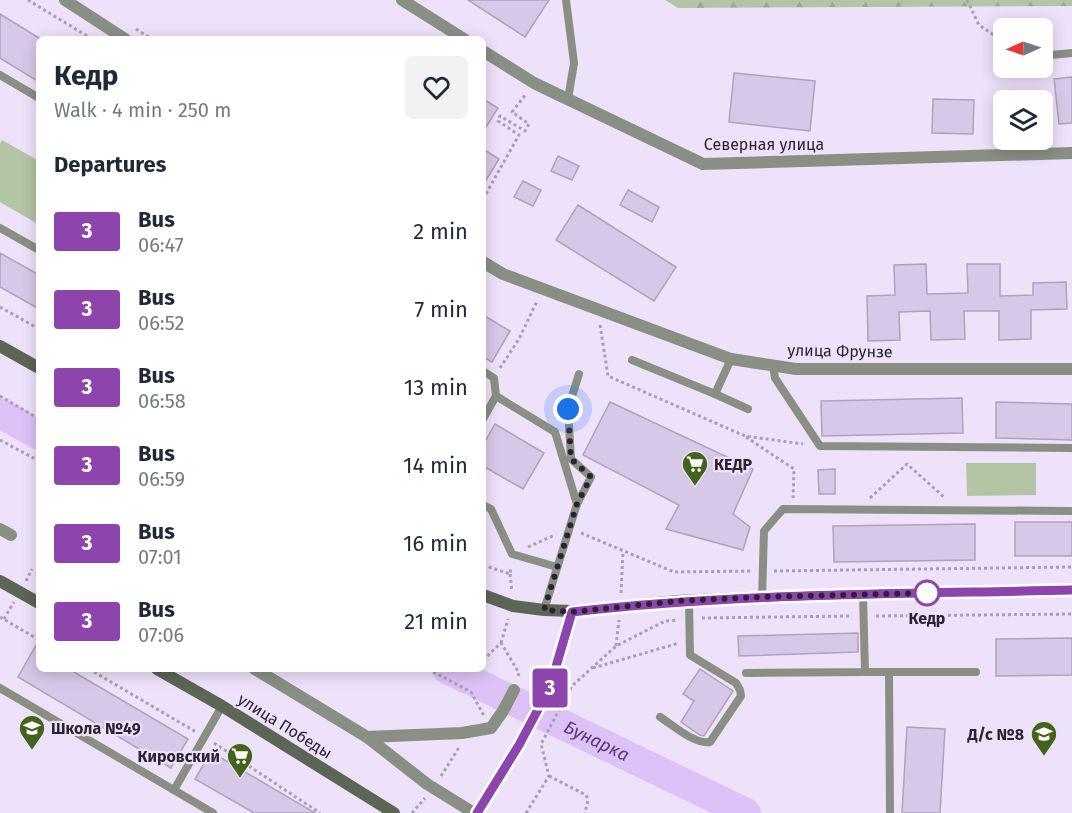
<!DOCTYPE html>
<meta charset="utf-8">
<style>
body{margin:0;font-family:"Fira Sans",sans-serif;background:#f2f2f3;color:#1f2937;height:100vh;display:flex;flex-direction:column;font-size:22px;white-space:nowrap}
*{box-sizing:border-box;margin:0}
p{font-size:20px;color:#747a83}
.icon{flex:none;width:33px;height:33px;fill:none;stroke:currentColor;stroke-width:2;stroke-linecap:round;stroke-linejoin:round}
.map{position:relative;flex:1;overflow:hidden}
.details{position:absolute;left:36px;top:36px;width:450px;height:636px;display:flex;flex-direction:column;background:#fff;border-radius:9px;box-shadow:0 3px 15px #0003}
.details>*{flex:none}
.badge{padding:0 12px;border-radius:4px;font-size:21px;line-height:39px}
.needle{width:39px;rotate:267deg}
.controls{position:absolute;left:993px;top:18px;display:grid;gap:12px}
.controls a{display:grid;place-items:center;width:60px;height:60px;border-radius:9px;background:#fff;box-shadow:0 3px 15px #0003;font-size:30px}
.you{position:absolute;width:30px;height:30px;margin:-15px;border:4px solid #fff;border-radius:50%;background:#1a73e8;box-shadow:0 0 0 9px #1a73e833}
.map>.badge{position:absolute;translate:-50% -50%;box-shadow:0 0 0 3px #fff}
h2{padding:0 18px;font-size:22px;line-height:54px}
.round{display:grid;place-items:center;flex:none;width:63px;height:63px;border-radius:9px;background:#f2f2f3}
.head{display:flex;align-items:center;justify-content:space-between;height:102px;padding:0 18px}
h1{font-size:28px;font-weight:700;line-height:45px}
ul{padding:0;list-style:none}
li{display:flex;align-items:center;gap:18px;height:78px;padding:0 18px}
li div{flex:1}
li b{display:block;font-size:22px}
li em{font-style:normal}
li .badge{min-width:66px;font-weight:700;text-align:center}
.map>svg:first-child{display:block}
.forest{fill:url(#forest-firs)}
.garden{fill:#b3c5a4}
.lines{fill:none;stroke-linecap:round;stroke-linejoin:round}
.river{stroke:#ddc2f7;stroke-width:30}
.building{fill:#d8c8e7;stroke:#b0a1bf;stroke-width:1.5}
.path{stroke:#a99fb3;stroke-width:3;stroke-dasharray:3 3;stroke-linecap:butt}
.service{stroke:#899083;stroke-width:8}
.pedestrian{stroke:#899083;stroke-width:12}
.minor{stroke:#899083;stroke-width:12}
.secondary{stroke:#5c6654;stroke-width:12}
.line-casing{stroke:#fff;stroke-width:14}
.line{stroke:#8e44ad;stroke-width:9}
.walk{stroke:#2a2430;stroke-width:6;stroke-dasharray:0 10.8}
.stop-dot{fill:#fff;stroke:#8e44ad;stroke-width:3}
.labels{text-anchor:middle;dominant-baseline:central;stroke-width:4.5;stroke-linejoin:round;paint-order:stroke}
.street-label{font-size:16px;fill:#2a2430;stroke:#eee2fb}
.poi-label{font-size:16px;font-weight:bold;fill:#2a2430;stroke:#eee2fb;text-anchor:start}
.stop-label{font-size:16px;font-weight:bold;fill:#2a2430;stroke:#eee2fb}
.water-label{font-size:18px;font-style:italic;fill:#5a3776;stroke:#eee2fb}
</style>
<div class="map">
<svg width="1072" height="813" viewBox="0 0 1072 813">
<defs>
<pattern id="forest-firs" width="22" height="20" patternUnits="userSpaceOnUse" patternTransform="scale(1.5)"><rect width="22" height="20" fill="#b3c5a4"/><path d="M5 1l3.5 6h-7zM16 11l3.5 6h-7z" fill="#9aa98e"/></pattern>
</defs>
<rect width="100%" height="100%" fill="#eee2fb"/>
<path class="forest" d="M665,0H1072V6L678,8Z"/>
<g class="garden">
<path d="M2,140L39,161V217L36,223L0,202V144Z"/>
<path d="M966,463H1036V495L967,496Z"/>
</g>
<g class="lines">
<g class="river">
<path d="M0,413L39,435"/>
<path id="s1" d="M447,669L746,813"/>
</g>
</g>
<g class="building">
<path d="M468,0H549L525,37Z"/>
<path d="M0,14L39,38V82L0,58Z"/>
<path d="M734,73L815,81L810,131L729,122Z"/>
<path d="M1072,77V123L1059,124L1054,79Z"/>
<path d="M483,99L498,108L483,132Z"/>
<path d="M933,99L974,100L973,134L932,133Z"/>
<path d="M483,149L499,159L483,185Z"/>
<path d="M558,156L579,166L572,180L551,171Z"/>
<path d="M523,181L541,190L533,206L514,197Z"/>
<path d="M628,190L659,207L652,222L620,205Z"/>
<path d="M578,205L676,267L654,301L556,240Z"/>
<path d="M0,253L39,275V309L0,287Z"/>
<path d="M926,264L927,294L968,293L967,264H1000V296L1033,295V283L1066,282L1067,309L1031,310V339L999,340V311H964L965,339L931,340L930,311L899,312L900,340L868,341L867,296L895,295L894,265Z"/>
<path d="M483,315L510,331L492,362L483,357Z"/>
<path d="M962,398L963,433L822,436L821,401Z"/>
<path d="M610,402L753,469L733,514L750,527L743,550L666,529L679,505L583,455Z"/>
<path d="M996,402L1072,404V440L996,438Z"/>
<path d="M495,424L544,453L523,489L483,466V445Z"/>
<path d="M835,469V494H819L818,470Z"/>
<rect x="1015" y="522" width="57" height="34"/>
<path d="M975,524V560L834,562L833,526Z"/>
<path d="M858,633V652L739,656L738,636Z"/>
<path d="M1072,638V675L996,676V639Z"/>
<path d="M39,640V669H69L188,739L171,768L18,677Z"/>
<path d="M700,669L733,691L704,736L700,735L681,722L694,701L683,694Z"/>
<path d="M907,727L945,729L940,813H902Z"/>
<path d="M211,752L315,813H254L195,779Z"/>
</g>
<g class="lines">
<g class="path">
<path d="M28,0L92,39"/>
<path d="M967,0L979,25L1004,42"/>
<path d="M136,29L152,39"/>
<path d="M483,199L519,135L498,121L500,116L525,131L529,124L512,112L526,94"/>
<path d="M0,307L39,329"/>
<path d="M600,325L608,376L745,436L803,444"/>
<path d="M500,368L519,339L537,301"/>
<path d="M0,396L39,419"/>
<path d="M746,437L794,469L793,498"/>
<path d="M0,440L39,461"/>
<path d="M870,498L907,464L945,498"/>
<path d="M581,533L674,572L752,571"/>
<path d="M528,547L555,535"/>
<path d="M483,565L510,574L511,567"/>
<path d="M774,571L1072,567"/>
<path d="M510,574L512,592"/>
<path d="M26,581L32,569"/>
<path d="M621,593L623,552"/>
<path d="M876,616L1072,614"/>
<path d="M0,617L39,640"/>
<path d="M702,618L851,616"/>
<path d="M4,619L14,602"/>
<path d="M501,643L508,619"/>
<path d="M616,646L619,620"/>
<path d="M483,660L501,643L519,673L518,676"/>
<path d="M593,668L679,643"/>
<path d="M89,669L196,732"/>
<path d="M428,669L471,692L484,716"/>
<path d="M214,743L320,813"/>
<path d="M441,776L460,746"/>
<path d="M549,776L586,795L588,800L585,813"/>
<path d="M412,813L425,798"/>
<path d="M526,813L549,776L541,744L572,686L616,646L665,621L677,620"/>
</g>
<g class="service">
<path d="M566,0L574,63L568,99"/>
<path d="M1051,55L1072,53"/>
<path d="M0,75L39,98"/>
<path d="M0,228L39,250"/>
<path d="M632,360L715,394L731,359"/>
<path d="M773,366L775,378L820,446L1072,448"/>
<path d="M483,371L494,378L496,396L483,419"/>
<path d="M715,394L748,409"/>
<path d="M496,396L555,432L577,504"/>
<path d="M483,505L491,509L512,554L557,567"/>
<path d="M762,597L764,531L783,509L1072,511"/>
<path d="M544,610L577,504L591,477L571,459L568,409L579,374"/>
<path d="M865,672H976"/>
<path d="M889,672L890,812"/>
<path d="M746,673L865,672L863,595"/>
<path d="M0,688L213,813"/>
<path d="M660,717C673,725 695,745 710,742L741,696L740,690L736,683L690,655L689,601"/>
<path d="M174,790L222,706"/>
</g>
<g class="pedestrian">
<path d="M0,529L11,535"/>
<path d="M255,669L367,737L427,784L474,813"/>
<path d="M367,737L462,733L491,728L503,711L514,690"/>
</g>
<g class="minor">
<path d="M65,0L125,39"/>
<path d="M402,0L464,39"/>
<path d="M483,51L534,83L703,164L1072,153"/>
<path d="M483,262L503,274L731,359L796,369H1072"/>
</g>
<g class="secondary">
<path d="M0,346L39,368"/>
<path d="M0,581L39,603"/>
<path d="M483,595L513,606L544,610L572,611L678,601L762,597L1072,590"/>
<path d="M157,669L222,706L394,813"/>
<path d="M477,813L519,745L550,687L572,611"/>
</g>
</g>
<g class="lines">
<g class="line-casing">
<path id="line" d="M477,813L519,745L550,687L572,612C738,593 905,594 1072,590"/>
</g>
<use href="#line" class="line"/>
<path class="walk" d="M568,409L571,459L591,477L577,504L544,610L572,612L678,601L762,597L930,593H927"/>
</g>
<defs>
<g id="supermarket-pin" transform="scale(1.35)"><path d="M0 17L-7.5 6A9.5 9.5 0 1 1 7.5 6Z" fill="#43651b" stroke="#eee2fb"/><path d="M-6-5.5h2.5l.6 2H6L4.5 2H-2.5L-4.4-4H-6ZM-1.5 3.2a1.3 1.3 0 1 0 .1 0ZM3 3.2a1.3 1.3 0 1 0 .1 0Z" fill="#fff"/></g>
<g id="school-pin" transform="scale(1.35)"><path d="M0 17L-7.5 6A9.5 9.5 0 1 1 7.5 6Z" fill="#43651b" stroke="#eee2fb"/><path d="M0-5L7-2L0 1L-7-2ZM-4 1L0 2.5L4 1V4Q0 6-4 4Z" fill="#fff"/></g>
</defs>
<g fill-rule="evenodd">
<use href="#supermarket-pin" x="695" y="464"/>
<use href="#school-pin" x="32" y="728"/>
<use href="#school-pin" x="1044" y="734"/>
<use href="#supermarket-pin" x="240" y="756"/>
</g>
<circle class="stop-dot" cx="927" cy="593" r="12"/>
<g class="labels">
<g class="street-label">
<text x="764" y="144">Северная улица</text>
<text transform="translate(840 351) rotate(1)">улица Фрунзе</text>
<text transform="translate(285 726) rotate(32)">улица Победы</text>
</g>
<g class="poi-label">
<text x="714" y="464">КЕДР</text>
<text x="51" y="728">Школа №49</text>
<text x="1024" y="734" text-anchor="end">Д/с №8</text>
<text x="220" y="756" text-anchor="end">Кировский</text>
</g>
<g class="stop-label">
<text x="927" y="618">Кедр</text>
</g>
<g class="water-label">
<text stroke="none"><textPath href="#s1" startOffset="166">Бунарка</textPath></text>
</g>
</g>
</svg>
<div class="controls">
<a><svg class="needle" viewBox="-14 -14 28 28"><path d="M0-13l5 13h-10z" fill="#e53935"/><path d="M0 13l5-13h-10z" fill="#747a83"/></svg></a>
<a><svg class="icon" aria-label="layers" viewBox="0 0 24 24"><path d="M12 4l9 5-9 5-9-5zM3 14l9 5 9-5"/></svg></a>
</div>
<div class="you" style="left:568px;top:409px"></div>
<b class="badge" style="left:550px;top:688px;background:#8e44ad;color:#fff">3</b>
<section class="details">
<div class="head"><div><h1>Кедр</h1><p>Walk · 4 min · 250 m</p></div><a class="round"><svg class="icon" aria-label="heart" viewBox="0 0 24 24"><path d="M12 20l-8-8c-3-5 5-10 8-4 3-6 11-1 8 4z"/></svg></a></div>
<h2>Departures</h2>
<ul>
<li><span class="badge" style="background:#8e44ad;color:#fff">3</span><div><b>Bus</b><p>06:47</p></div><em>2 min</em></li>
<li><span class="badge" style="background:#8e44ad;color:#fff">3</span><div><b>Bus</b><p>06:52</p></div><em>7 min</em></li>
<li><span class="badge" style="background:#8e44ad;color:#fff">3</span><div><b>Bus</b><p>06:58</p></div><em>13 min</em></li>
<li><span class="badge" style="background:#8e44ad;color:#fff">3</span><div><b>Bus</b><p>06:59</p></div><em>14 min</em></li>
<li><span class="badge" style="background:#8e44ad;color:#fff">3</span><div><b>Bus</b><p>07:01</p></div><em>16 min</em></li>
<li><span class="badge" style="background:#8e44ad;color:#fff">3</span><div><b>Bus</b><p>07:06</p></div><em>21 min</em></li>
</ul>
</section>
</div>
